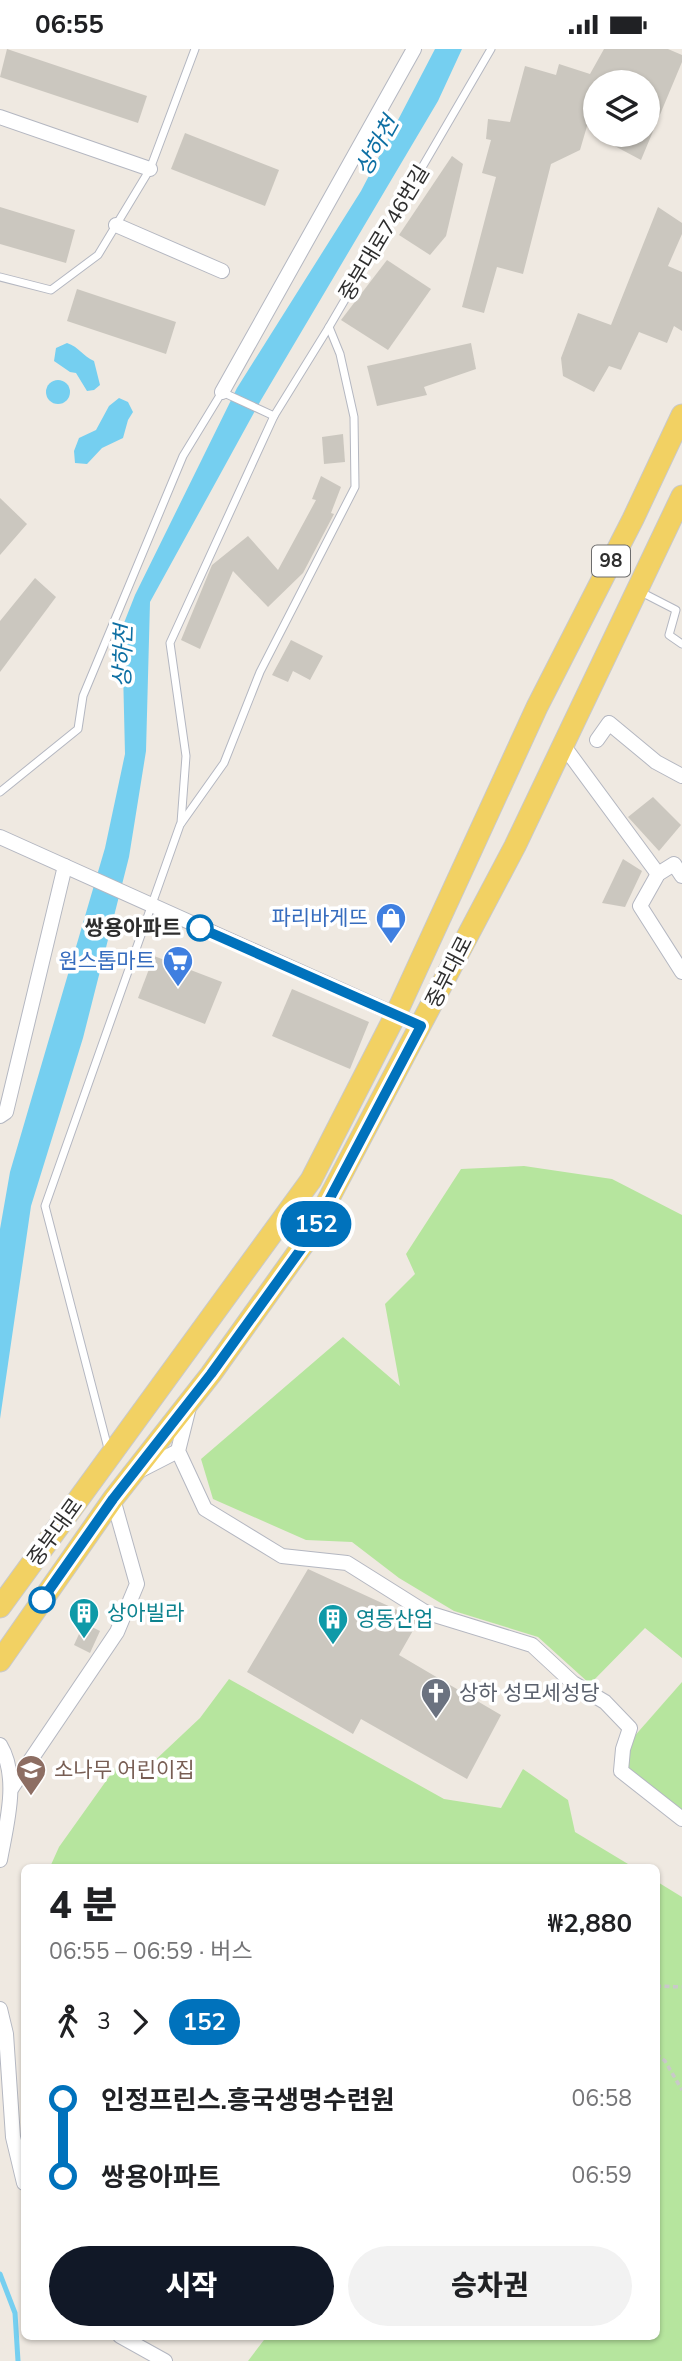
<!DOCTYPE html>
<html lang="ko">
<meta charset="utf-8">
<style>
body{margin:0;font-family:"Nunito Sans","Noto Sans KR",sans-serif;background:#f2f2f2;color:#202124;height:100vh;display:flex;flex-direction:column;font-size:26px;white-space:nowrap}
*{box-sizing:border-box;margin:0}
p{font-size:23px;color:#757577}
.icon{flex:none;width:38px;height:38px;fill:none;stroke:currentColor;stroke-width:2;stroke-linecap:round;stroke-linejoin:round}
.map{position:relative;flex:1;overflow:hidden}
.details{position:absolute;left:21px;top:1815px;width:639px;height:476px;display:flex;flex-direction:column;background:#fff;border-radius:10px;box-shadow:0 2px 5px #0004}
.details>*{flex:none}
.badge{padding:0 14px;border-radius:23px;font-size:24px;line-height:46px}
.tools{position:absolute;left:583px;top:21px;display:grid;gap:14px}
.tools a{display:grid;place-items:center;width:77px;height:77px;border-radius:50%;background:#fff;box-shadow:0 2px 5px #0004;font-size:35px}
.map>.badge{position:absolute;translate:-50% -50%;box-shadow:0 0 0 4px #fff}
.legs{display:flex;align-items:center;gap:10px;height:77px;padding:0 28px;font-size:23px}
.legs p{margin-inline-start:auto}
.head{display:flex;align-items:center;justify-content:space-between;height:119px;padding:0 28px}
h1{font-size:38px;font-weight:800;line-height:52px}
.button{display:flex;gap:14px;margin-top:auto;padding:14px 28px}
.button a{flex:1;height:80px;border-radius:42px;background:#111827;color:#fff;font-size:28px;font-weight:800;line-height:80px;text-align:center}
.button a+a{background:#f2f2f2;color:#202124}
ul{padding:0 28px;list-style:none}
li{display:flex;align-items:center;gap:24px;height:77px;font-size:26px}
li i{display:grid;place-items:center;width:10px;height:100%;margin:0 9px;background:currentColor}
li i::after{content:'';width:18px;height:18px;margin:-9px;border:5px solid;border-radius:50%;background:#fff}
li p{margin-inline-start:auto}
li:first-child i{background:linear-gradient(#0000 50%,currentColor 0)}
li:last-child i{background:linear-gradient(currentColor 50%,#0000 0)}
.status{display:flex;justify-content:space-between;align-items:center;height:49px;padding:0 35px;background:#fff;direction:ltr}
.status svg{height:19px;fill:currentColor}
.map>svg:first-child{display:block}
.green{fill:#b6e59e}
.water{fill:#75cff0}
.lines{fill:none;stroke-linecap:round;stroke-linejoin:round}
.stream{stroke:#75cff0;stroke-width:5}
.building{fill:#cbc7bf}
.lane-casing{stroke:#b4b7c1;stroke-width:9}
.street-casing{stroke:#b4b7c1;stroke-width:16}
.primary-casing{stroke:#c9c9c9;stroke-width:23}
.path{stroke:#c9c9c9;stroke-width:3.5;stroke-dasharray:5 3.5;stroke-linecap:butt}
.lane{stroke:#fff;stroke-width:7}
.street{stroke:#fff;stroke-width:14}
.primary{stroke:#f2d163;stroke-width:21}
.line-1-casing{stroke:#fff;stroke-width:16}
.line-1{stroke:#0072bc;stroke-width:10}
.stop-1-dot{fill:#fff;stroke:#0072bc;stroke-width:3.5}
.labels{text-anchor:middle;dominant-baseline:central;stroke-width:7;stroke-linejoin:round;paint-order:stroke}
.shield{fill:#fff;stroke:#6d6d6d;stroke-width:2}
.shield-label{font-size:19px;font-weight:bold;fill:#2e2e2e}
.street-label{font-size:21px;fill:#2e2e2e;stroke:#fff}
.shop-label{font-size:21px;fill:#366cbe;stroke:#fff;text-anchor:end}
.stop-label{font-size:21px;font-weight:bold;fill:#2e2e2e;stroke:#fff;text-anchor:end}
.culture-label{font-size:21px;fill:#0d838f;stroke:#fff;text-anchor:start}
.worship-label{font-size:21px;fill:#5b616d;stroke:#fff;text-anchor:start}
.education-label{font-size:21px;fill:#785e54;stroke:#fff;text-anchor:start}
.water-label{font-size:23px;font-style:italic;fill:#0d6fa3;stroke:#fff}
</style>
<div class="status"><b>06:55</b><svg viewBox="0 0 49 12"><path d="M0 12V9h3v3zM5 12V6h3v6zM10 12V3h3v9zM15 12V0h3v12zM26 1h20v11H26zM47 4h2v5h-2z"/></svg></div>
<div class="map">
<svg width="682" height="2312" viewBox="0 0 682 2312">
<rect width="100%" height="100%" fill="#efe9e1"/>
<g class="green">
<path d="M524,1117L612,1130L682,1166V1609L645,1579L590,1635L538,1588L454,1562L399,1529L352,1493L306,1491L213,1450L201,1410L343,1288L400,1337L385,1255L415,1225L406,1205L461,1120Z"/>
<path d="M229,1630L444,1750L501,1759L523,1720L568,1751L575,1783L633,1818H50L59,1798L116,1718L133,1732L200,1669Z"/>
<path d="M682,1633V1768L620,1717L632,1690Z"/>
<path d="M656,1832L682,1848V2312H248L267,2287H656Z"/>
</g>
<g class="water">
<path d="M435,0H462L438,52L261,351L150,553L146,702L129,808L83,989L31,1157L0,1370V1180L10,1123L105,799L125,705L122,579L135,546L237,339L361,142Z"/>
<path d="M67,294C79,298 83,307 94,312L100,336L94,341L87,342L76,324L70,323L54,312L56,299Z"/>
<circle cx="58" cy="343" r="12"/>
<path d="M119,349L128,353L133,363L128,371L123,389L102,399L87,415L75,414L74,402L79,389L96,381L109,357Z"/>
</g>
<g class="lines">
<path class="stream" d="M0,2225L15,2264L18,2312"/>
</g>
<g class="building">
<path d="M7,0L147,47L138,74L0,28Z"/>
<path d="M604,0H668L682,6V13L641,111L594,86H648V33H595V50L580,101L551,115L523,225L497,218L484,264L462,258L496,128L482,124L491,91L486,90L488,70L510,73L525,17L556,26L559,15L590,25Z"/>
<path d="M185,84L279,121L265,157L171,120Z"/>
<path d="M452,107L463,115L446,187L430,206L399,186Z"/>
<path d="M0,158L75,181L66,214L0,195Z"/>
<path d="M658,158L682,174V185L668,217L682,223V282L674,277L667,294L639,283L621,321L609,317L594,343L563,327L561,309L578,264L611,276Z"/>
<path d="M387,211L431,240L388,301L341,271Z"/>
<path d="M77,240L176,273L166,305L67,272Z"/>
<path d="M471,294L476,320L424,338L427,346L377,357L367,317Z"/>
<path d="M343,385L345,413L324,415L322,388Z"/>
<path d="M321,427L341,438L331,464L334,465L303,524L268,558L233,522L200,600L181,591L212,516L248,487L278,521L316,451L312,450Z"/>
<path d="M0,449L27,475L0,506Z"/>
<path d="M35,529L56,548L0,623V572Z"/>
<path d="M291,591L323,607L310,631L293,622L288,633L272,626Z"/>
<path d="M653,748L681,776L659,802L628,768Z"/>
<path d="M623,810L642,822L625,858L602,854Z"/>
<path d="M154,907L222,933L205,975L138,949Z"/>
<path d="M292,940L369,973L350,1020L272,987Z"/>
<path d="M308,1520L419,1571L399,1606L501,1666L467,1730L361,1670L353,1685L247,1623Z"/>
<path d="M84,1574L100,1582L90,1604L74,1596Z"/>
</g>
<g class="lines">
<g class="lane-casing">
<g id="lane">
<path d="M0,228L51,241L98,206L150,120L195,0"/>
<path d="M641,543L676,561L669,586L682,595"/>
<path d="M0,743L78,680L83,647L183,407L222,343L274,367"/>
<path d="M181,774L186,707L170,594L274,367L329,278L491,0"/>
<path d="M109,1403L45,1157L180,776L224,714L260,623L355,438L354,368L340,305L329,278"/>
</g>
</g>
<g class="street-casing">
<g id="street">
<path d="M0,68L150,120"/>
<path d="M116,176L222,222"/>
<path d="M222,343L414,0"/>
<path d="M597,691L609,674L656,713L682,727"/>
<path d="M563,696L658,825"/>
<path d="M0,788L421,977"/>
<path d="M682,827L674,815L658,825L640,857L682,923"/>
<path d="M0,1067L6,1063L65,817"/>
<path d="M189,1358L178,1402L205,1460L282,1507L347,1514L425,1563L532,1596L573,1634L605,1653L630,1679L623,1700L621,1722L682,1770"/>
<path d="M137,1423L178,1402"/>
<path d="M0,1696C20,1729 6,1777 0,1811"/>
<path d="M11,1740L117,1583L137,1535L113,1450"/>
<path d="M0,1960L6,1985L13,2088L24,2134"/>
<path d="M120,2287L165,2312"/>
</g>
</g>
<g class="primary-casing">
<g id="primary">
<path d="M0,1558L311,1131L396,965L537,658L633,470L682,366"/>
<path d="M0,1612L113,1450L211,1325L308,1189L515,797L682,447"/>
</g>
</g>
<g class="path">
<path d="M656,1937L682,1938"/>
<path d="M656,2005L665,2012L682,2041"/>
</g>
<use href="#lane" class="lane"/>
<use href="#street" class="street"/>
<use href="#primary" class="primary"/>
</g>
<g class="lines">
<g class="line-1-casing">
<path id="line-1" d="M42,1551L113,1450L211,1325L309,1189L421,977L200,879"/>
</g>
<use href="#line-1" class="line-1"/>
</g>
<defs>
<g id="shop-pin" transform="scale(1.575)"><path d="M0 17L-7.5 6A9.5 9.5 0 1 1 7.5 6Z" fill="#3f7fe0" stroke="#fff"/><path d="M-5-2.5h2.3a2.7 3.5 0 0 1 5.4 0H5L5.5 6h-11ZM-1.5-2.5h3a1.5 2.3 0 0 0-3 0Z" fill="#fff"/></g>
<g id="supermarket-pin" transform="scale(1.575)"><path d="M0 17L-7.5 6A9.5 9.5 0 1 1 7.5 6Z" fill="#3f7fe0" stroke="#fff"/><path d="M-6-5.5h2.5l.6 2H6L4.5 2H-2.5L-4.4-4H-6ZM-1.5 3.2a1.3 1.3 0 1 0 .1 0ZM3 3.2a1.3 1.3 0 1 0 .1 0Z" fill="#fff"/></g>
<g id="building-pin" transform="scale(1.575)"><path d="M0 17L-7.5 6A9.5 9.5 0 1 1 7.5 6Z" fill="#0f9aa8" stroke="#fff"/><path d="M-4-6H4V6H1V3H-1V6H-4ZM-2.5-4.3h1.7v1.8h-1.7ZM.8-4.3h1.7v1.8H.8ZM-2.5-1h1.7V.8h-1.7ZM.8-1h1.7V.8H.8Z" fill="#fff"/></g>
<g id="church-pin" transform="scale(1.575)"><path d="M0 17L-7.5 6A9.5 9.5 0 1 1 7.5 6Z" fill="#6b7280" stroke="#fff"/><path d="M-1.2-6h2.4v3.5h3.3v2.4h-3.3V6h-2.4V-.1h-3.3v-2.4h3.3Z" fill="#fff"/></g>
<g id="school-pin" transform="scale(1.575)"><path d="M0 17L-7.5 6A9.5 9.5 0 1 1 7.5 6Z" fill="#8d6e63" stroke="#fff"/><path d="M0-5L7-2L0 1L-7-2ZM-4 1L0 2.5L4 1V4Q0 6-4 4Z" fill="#fff"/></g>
</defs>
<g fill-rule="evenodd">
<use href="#shop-pin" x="391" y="869"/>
<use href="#supermarket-pin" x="178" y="912"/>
<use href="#building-pin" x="84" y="1564"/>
<use href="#building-pin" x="333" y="1570"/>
<use href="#church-pin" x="436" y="1644"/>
<use href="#school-pin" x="31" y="1721"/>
</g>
<g class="stop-1-dot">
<circle cx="200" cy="879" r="12"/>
<circle cx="42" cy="1551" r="12"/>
</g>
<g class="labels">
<rect class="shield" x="592" y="496.5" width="38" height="31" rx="5"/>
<g class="shield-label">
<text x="611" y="512">98</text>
</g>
<g class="street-label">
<text transform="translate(384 184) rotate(-59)">중부대로746번길</text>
<text transform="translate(449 923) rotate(-63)">중부대로</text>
<text transform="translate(55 1483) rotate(-54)">중부대로</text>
</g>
<g class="shop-label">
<text x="368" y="869">파리바게뜨</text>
<text x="155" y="912">원스톱마트</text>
</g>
<g class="stop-label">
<text x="181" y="879">쌍용아파트</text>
</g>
<g class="culture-label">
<text x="107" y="1564">상아빌라</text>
<text x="356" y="1570">영동산업</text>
</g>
<g class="worship-label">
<text x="459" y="1644">상하 성모세성당</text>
</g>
<g class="education-label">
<text x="54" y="1721">소나무 어린이집</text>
</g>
<g class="water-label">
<text transform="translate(377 97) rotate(-61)">상하천</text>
<text transform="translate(123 607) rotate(-88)">상하천</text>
</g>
</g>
</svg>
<div class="tools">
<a><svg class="icon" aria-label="layers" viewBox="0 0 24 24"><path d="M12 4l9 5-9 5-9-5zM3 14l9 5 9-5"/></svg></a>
</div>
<b class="badge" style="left:316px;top:1175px;background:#0072bc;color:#fff">152</b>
<section class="details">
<div class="head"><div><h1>4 분</h1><p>06:55 – 06:59 · 버스</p></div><b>₩2,880</b></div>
<div class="legs"><svg class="icon" aria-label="walk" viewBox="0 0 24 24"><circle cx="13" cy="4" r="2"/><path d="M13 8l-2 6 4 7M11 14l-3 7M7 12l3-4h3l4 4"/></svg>3<svg class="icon" aria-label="forward" viewBox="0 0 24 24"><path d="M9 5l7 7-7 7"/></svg><b class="badge" style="background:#0072bc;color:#fff">152</b></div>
<ul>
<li><i style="color:#0072bc"></i><b>인정프린스.흥국생명수련원</b><p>06:58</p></li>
<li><i style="color:#0072bc"></i><b>쌍용아파트</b><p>06:59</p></li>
</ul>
<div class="button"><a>시작</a><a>승차권</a></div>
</section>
</div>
